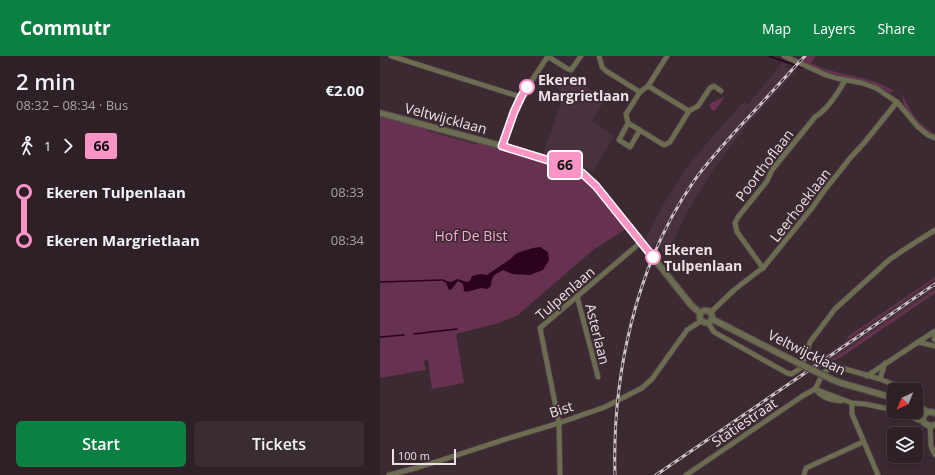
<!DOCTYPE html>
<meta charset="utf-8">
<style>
body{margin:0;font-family:"Open Sans",sans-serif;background:#392d32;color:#f1f3f6;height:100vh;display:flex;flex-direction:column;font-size:15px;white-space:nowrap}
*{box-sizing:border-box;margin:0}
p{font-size:13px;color:#a7a3a7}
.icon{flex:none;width:22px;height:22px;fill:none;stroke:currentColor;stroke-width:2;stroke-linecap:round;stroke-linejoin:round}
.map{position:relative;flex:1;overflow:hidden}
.side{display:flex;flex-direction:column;background:#2d2026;width:380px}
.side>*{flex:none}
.badge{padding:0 8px;border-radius:3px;font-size:14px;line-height:26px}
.needle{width:26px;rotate:224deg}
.fabs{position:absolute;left:507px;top:327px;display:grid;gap:8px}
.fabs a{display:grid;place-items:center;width:36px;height:36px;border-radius:6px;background:#2d2026;box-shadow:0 2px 6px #0003,0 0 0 1px #483e43;font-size:20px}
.scale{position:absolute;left:12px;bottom:10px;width:64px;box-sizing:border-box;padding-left:4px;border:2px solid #ede1e7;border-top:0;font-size:11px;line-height:14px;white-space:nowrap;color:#ede1e7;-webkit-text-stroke:3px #3c2a33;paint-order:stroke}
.map>.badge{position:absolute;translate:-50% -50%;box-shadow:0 0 0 2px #fff}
.legs{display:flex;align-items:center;gap:6px;height:44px;padding:0 16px;font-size:13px}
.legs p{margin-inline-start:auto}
.head{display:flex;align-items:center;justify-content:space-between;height:68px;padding:0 16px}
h1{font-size:22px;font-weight:600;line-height:30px}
.primary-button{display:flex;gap:8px;margin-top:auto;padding:8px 16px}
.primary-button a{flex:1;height:46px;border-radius:6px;background:#0b8043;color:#fff;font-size:16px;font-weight:600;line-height:46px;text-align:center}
.primary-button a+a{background:#392d32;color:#f1f3f6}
ul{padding:0 16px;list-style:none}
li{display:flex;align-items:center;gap:14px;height:48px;font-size:15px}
li i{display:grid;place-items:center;width:6px;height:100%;margin:0 5px;background:currentColor}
li i::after{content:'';width:10px;height:10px;margin:-5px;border:3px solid;border-radius:50%;background:#2d2026}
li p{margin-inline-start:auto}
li:first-child i{background:linear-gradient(#0000 50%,currentColor 0)}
li:last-child i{background:linear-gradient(currentColor 50%,#0000 0)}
header{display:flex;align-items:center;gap:24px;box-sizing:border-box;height:56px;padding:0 20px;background:#0b8043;color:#fff}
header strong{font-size:19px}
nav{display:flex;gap:22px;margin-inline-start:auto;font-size:14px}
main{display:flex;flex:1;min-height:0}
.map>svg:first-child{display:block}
.built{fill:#49313e}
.green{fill:#66324f}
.water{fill:#2c011c}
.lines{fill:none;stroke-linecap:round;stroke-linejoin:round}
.stream{stroke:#2c011c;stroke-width:1.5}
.minor-casing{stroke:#584750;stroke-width:6}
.tertiary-casing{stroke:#584750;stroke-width:8}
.minor{stroke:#6a6d4f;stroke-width:4.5}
.tertiary{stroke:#6a6d4f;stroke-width:5.5}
.rail-casing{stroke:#cec1c7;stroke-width:3}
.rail{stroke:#3c2a33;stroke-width:1.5;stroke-dasharray:4.5;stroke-linecap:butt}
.tertiary-bridge-casing{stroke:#584750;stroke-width:8;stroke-linecap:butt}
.tertiary-bridge{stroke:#6a6d4f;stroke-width:5.5}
.line-1-casing{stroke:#fff;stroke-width:9}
.line-1{stroke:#fc95c5;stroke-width:6}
.stop-1-dot{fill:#fff;stroke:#fc95c5;stroke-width:2}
.labels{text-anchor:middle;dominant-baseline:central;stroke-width:3.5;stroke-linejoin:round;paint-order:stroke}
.stop-label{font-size:14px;font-weight:bold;fill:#ede1e7;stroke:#3c2a33;text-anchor:start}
.street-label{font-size:14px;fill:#ede1e7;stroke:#3c2a33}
.park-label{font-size:14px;fill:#f8abd3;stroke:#3c2a33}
</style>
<header>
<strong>Commutr</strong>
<nav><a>Map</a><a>Layers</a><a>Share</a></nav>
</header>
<main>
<section class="side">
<div class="head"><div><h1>2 min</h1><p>08:32 – 08:34 · Bus</p></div><b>€2.00</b></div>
<div class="legs"><svg class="icon" aria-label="walk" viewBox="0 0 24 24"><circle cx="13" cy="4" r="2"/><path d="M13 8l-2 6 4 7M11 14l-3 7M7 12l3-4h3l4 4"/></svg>1<svg class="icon" aria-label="forward" viewBox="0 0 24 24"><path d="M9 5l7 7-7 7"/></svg><b class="badge" style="background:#fc95c5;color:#111">66</b></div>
<ul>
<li><i style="color:#fc95c5"></i><b>Ekeren Tulpenlaan</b><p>08:33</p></li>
<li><i style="color:#fc95c5"></i><b>Ekeren Margrietlaan</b><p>08:34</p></li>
</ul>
<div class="primary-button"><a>Start</a><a>Tickets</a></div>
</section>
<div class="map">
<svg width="555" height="419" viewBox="0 0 555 419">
<rect width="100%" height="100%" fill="#3c2a33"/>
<g class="built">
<path d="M402,6L407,8L405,11L415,16L366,70L335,111L306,158L286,200L275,186L272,192L266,184L268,178L283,149L306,112L333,80L359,51L364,46L368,48L400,10Z"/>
<path d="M184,16L225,43L212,65L234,80L213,115L163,98L181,47L176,43L181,35L176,31Z"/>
<path d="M555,223V234L440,313L431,308L437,303L438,304Z"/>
</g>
<g class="green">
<path d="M427,0H436L431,7C450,17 471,18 492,25C500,27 507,32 515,35L509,36L489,26L451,18L422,5Z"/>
<path d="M522,37C528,53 539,70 555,78V80C541,73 521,54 522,37Z"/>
<path d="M343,41L344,42L335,55L331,54L329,48Z"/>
<path d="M0,60L47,73V75L95,88L101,87L164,106L169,109L190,114L207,126L246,173L213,194L138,259L119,267L76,278L84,327L52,333L48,304L43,305L46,313L45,314L0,322Z"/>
<path d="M555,221V223L468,283L467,281Z"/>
<path d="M555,234V237L460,302L448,306Z"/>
</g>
<path class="water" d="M160,191L168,196L169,204L163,214L150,219L132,218L123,214C114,219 112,219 111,230L107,233L101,232L86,236L84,235L83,228L78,225L74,230L72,233L69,234L66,227L61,224L62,223C68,226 71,227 77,223L87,226L90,225L92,220L100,218L107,219L129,204L137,197L153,192Z"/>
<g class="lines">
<g class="stream">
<path d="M389,0L423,12"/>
<path d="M0,226L61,224"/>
<path d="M34,278L77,273"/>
<path d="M0,281L24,279"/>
</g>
<g class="minor-casing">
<g id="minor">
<path d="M11,0L141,41"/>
<path d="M167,0L188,13L191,14L201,0"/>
<path d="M219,0L222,11L226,15L260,36"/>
<path d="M404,0L446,19L456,22L482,27L496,32L517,46L538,71L548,79L555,82"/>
<path d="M268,30L309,55"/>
<path d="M248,67L284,89L290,86L309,55L318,50L330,32L334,30L341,35"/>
<path d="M260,74L250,91L239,84L248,67L246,58L260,36L268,30L287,0"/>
<path d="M122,90L133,56L141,41L168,0"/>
<path d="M383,212L357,176L355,167L358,161L387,125L392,114L435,61C448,53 458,37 465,24"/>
<path d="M197,240L218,321"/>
<path d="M331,256L354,234L376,217L383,212L432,152L444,135L471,101L484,87L517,46"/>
<path d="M329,267L330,270L334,276L407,317L411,318L413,317L421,312L430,286L455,253L509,204L525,193L555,174"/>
<path d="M555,280L554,283L555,284"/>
<path d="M538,286L555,290"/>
<path d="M487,320L555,275"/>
<path d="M500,323L505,307"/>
<path d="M435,333C441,323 442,313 455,310L500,323L527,334"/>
<path d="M435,333L472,347L485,348L514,354"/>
<path d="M436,334C442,342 451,344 461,345"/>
<path d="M536,340L540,346L539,350"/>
<path d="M472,347V358L498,419"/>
<path d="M523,356C530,359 536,365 543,365"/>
<path d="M550,370L551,390L555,399"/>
<path d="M9,419L36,412L65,403L126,383L179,367L225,351L262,332L272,323L307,274L321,265"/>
<path d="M180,419L179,367L160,272L261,186"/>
<path d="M306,419L424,339L435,333"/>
<path d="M424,419L426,412L483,386"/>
</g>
</g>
<g class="tertiary-casing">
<g id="tertiary">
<path d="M0,57L122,90L190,111L202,117L216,130L311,249L320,257"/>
<path d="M320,257C319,264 322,267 329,267L332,263"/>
<path d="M320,257C326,252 333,255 332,263"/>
<path d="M332,263L412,304"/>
<path d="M451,323L461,327L514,342"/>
<path d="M536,349L539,350L547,356H551L555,357"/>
<path d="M547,356C543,359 542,363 544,367L550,370L555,369"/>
</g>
</g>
<use href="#minor" class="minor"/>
<use href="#tertiary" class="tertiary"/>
<g class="rail-casing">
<g id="rail">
<path d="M235,419C232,319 256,208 314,125C329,104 346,86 363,67C384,45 404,22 425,0"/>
<path d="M276,419L555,228"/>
</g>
</g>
<use href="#rail" class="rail"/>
<g class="tertiary-bridge-casing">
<path id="tertiary-bridge" d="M412,304L451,323"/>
</g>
<use href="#tertiary-bridge" class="tertiary-bridge"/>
</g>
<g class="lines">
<g class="line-1-casing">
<path id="line-1" d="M147,31L141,41L134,56L122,90L190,111L202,117L216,130L273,201"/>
</g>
<use href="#line-1" class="line-1"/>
</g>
<g class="stop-1-dot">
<circle cx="147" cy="31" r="7"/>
<circle cx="273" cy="201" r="7"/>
</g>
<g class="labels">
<g class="stop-label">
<text x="158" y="23">Ekeren<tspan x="158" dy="16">Margrietlaan</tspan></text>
<text x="284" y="193">Ekeren<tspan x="284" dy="16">Tulpenlaan</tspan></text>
</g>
<g class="street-label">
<text transform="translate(66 62) rotate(15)">Veltwijcklaan</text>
<text transform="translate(384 109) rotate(-53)">Poorthoflaan</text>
<text transform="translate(420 149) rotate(-52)">Leerhoeklaan</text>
<text transform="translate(185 237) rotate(-41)">Tulpenlaan</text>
<text transform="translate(218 278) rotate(76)">Asterlaan</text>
<text transform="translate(427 296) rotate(26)">Veltwijcklaan</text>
<text transform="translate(181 353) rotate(-18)">Bist</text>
<text transform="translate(364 366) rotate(-34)">Statiestraat</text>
</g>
<g class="park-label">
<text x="91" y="179">Hof De Bist</text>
</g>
</g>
</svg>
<div class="fabs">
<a><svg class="needle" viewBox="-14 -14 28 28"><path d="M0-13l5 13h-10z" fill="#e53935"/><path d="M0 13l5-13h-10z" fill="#a7a3a7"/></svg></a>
<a><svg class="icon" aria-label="layers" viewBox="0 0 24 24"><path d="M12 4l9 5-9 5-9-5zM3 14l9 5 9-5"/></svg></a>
</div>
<div class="scale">100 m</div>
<b class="badge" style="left:185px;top:109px;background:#fc95c5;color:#111">66</b>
</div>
</main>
